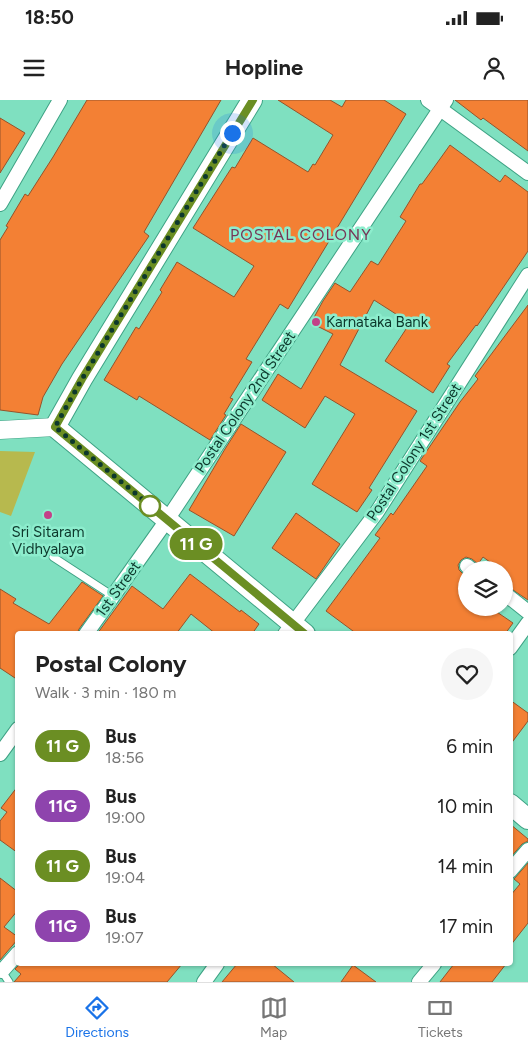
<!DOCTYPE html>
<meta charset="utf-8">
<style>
body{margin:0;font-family:Figtree,sans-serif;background:#f6f6f6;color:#222;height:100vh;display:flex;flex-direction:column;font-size:19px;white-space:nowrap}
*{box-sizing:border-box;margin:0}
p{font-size:16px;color:#767676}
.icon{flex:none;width:28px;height:28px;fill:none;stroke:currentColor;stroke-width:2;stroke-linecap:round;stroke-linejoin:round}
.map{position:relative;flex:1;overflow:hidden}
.panel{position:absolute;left:15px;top:531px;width:498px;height:335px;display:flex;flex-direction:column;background:#fff;border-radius:5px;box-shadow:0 1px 4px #0004}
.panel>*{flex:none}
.badge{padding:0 10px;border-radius:16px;font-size:18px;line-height:32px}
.controls{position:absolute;left:458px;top:461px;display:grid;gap:10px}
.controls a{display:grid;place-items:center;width:55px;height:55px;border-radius:50%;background:#fff;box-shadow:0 1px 4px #0004;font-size:25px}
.you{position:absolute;width:25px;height:25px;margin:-12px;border:4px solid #fff;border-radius:50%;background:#1a73e8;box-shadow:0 0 0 8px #1a73e833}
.map>.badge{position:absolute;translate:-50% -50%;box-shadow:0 0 0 2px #fff}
.round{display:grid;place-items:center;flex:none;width:52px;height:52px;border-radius:26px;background:#f6f6f6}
.head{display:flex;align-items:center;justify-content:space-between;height:85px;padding:0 20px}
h1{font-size:24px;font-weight:700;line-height:38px}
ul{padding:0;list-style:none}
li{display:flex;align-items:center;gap:15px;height:60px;padding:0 20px}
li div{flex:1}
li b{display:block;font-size:19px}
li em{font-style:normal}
li .badge{min-width:55px;font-weight:700;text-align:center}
.status{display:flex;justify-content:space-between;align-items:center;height:35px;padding:0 25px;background:#fff;direction:ltr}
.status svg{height:14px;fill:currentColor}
header{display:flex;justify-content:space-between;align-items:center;height:65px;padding:0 20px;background:#fff;font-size:22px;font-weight:700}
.dock{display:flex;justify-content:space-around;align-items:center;height:70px;border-top:1px solid #e0e0e0;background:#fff;font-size:14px;color:#767676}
.dock a{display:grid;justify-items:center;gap:2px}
.dock .on{color:#1a73e8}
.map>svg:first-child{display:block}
.green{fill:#b7b94e}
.building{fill:#f38034;stroke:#95532b}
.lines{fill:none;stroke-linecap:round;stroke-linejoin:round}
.service-casing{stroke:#3ea284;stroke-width:9}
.minor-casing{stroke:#3ea284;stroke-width:16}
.tertiary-casing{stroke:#3ea284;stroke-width:19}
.secondary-casing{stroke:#3ea284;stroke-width:22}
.service{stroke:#fff;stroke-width:7}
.minor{stroke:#fff;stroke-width:14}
.tertiary{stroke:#fff;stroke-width:18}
.secondary{stroke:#fff;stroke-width:20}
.line-casing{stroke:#fff;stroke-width:11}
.line{stroke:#6b8e23;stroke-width:8}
.walk{stroke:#0d382c;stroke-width:5;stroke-dasharray:0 9}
.poi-dot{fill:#c34188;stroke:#8dedcd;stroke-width:2}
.stop-dot{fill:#fff;stroke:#6b8e23;stroke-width:2.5}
.labels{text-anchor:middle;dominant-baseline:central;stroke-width:5;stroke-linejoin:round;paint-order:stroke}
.poi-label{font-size:15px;fill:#0d382c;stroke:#8dedcd;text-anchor:start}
.street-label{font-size:15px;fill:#0d382c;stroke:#8dedcd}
.neighbourhood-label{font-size:16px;letter-spacing:1px;fill:#773657;stroke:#8dedcd}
</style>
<div class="status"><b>18:50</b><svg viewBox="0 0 49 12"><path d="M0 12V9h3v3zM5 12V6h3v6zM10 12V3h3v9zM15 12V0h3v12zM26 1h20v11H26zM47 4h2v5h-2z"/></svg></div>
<header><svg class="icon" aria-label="menu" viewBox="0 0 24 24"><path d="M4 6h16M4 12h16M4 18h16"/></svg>Hopline<svg class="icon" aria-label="person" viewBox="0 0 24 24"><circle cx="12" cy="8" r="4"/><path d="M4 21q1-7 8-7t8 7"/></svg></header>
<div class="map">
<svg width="528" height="882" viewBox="0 0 528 882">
<rect width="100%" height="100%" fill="#7fe0c0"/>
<path class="green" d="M0,351L35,352L11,416L0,412Z"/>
<g class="building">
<path d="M87,0H221L144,132L149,136L62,264L43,297L38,315L0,310V140L8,127L6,126L25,94L28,96L53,57Z"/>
<path d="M278,0H330L342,7L346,0H384L406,14L288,209L280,204L246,259L252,262L230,298L233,299L224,314L226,315L210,340L139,296L137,300L104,280L136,227L139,229L162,192L160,190L177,162L234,197L254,166L193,128L232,67L235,68L253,38L308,72L313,64L315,65L333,35Z"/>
<path d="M455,0H528V51L483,18L481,20Z"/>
<path d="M0,18L25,33L0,73Z"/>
<path d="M450,45L500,82L505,75L528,92V151L477,226L476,225L447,264L450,266L433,293L385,261L410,223L374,200L340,265L417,311L369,388L372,390L357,412L312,384L355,314L325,296L305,328L262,300L278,274L301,289L333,234L311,223L323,201L335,183L350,192L371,161L378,165L406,121L400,117L420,84H422Z"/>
<path d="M528,205V500L504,484L510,476L504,472V470H501L483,457L478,464L472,459L466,457L461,460L458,465L459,470L466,477V508H491L513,523L505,534H357L326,511L380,438L375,435L391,413L393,415L427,366L420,361L460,302L478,279L475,276Z"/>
<path d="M241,324L286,352L234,436L189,410L225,349Z"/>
<path d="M296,413L340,444L316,479L272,448Z"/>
<path d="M190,474L240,512L241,510L259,524L252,534H216L191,514L176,534H97L132,486L163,509Z"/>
<path d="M82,482L103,496L79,529L77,534H18V580L0,568V489L16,499L13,503L49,524Z"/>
<path d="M510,600L528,613V621L510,645Z"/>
<path d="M18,686V753L0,740V721L7,712L1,708Z"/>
<path d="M510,724L528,739V741L522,744L510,758Z"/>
<path d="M528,763V823L510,846V796L520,784L514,779Z"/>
<path d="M0,778L18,792V810L4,827L18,837V839L0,860Z"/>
<path d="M20,864H182L167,882H14L21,874L15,869Z"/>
<path d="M237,864H272L294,882H222Z"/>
<path d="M454,864H506L492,882H440Z"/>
<path d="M353,865L376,882H341Z"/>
</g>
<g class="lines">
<g class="service-casing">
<g id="service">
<path d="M53,457L113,496"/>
<path d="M1,870L9,882"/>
</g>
</g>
<g class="minor-casing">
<g id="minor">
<path d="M428,0L528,73"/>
<path d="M0,104L60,0"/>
<path d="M467,466L472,470"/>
<path d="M504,493L528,512"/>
<path d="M86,534L167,420L446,0"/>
<path d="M285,534L377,412L528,175"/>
<path d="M510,548L528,523"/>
<path d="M0,654L18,629"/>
<path d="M510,771L528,750"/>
<path d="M2,871L18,853"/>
<path d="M204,882L217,864"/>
<path d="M419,882L434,864"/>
</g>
</g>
<g class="tertiary-casing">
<path id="tertiary" d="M0,330L55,327"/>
</g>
<g class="secondary-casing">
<g id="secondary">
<path d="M252,0L82,279L55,327L305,534"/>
<path d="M510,704L528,719"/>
</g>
</g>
<use href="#service" class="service"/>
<use href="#minor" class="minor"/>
<use href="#tertiary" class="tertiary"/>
<use href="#secondary" class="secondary"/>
</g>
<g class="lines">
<g class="line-casing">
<path id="line" d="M253,0L82,279L55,327L305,534"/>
</g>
<use href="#line" class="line"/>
<path class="walk" d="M150,406L153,408L55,327L82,279L232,33"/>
</g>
<g class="poi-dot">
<circle cx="316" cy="222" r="5"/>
<circle cx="48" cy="415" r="5"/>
</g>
<circle class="stop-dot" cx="150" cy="406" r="10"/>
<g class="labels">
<g class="poi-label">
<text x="326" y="222">Karnataka Bank</text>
<text x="48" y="432" text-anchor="middle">Sri Sitaram<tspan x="48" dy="17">Vidhyalaya</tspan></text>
</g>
<g class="street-label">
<text transform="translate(245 302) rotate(-56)">Postal Colony 2nd Street</text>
<text transform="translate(414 352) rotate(-57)">Postal Colony 1st Street</text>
<text transform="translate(118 489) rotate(-54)">1st Street</text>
</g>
<g class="neighbourhood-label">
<text x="301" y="134">POSTAL COLONY</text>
</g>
</g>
</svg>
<div class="controls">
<a><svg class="icon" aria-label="layers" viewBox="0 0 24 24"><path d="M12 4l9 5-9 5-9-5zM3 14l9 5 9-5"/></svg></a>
</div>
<div class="you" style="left:232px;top:33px"></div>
<b class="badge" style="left:196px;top:444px;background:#6b8e23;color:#fff">11 G</b>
<section class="panel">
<div class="head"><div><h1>Postal Colony</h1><p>Walk · 3 min · 180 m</p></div><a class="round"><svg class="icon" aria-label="heart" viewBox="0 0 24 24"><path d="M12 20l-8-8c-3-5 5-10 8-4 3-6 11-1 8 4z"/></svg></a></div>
<ul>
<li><span class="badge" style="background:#6b8e23;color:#fff">11 G</span><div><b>Bus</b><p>18:56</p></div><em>6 min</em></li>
<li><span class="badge" style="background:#8e44ad;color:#fff">11G</span><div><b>Bus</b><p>19:00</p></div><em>10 min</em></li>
<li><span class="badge" style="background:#6b8e23;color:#fff">11 G</span><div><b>Bus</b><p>19:04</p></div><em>14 min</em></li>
<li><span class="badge" style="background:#8e44ad;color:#fff">11G</span><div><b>Bus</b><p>19:07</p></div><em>17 min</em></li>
</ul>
</section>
</div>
<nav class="dock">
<a class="on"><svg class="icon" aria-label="directions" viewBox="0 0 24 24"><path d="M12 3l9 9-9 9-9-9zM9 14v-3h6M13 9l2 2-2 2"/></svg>Directions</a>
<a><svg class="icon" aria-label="map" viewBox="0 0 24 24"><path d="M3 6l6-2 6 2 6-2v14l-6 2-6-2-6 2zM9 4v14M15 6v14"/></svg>Map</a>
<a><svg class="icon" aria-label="tickets" viewBox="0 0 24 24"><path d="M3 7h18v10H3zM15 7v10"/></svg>Tickets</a>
</nav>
